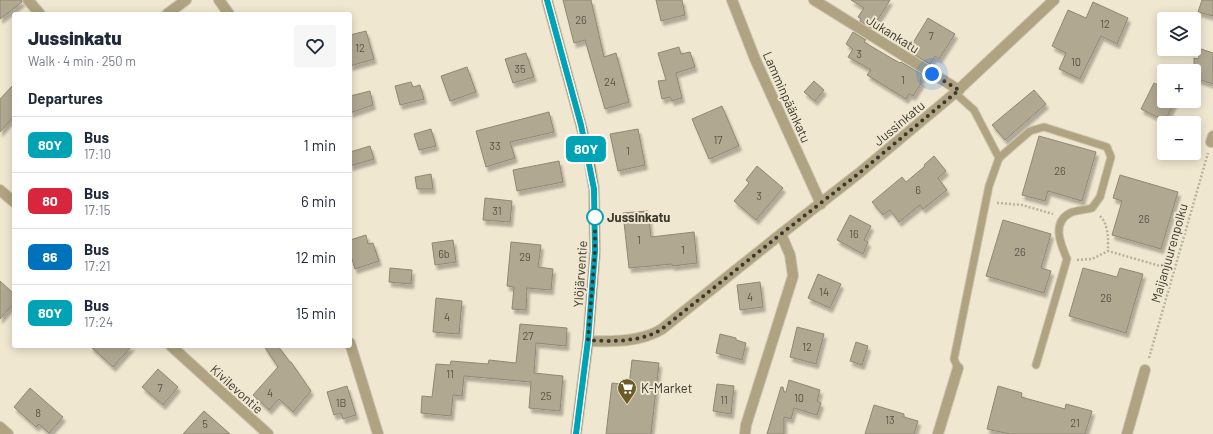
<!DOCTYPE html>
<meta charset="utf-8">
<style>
body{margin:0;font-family:Barlow,sans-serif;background:#f6f6f7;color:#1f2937;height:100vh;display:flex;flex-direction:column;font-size:15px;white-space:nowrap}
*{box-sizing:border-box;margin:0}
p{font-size:13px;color:#747a83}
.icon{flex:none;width:22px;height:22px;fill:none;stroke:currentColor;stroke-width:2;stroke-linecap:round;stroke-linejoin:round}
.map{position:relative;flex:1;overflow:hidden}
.drawer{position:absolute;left:12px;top:12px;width:340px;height:336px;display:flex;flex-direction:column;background:#fff;border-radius:4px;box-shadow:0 2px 10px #0003}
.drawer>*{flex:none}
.badge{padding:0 8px;border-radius:6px;font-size:14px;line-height:26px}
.tools{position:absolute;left:1157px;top:12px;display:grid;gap:8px}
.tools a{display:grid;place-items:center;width:44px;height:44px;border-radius:4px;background:#fff;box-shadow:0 2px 10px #0003;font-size:20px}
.you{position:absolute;width:20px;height:20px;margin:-10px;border:3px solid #fff;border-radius:50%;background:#1a73e8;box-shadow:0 0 0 6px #1a73e833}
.map>.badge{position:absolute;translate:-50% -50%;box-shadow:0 0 0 2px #fff}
h2{padding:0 16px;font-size:15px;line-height:36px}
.round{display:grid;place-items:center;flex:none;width:42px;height:42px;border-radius:4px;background:#f6f6f7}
.head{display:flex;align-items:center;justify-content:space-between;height:68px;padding:0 16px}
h1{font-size:19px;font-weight:800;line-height:30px}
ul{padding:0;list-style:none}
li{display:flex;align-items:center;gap:12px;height:56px;padding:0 16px;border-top:1px solid #e0e1e3}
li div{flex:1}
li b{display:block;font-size:15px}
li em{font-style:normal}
li .badge{min-width:44px;font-weight:700;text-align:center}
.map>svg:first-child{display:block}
.building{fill:#b0a891;stroke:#908873;filter:url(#shadow)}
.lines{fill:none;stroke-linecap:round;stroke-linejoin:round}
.lane-casing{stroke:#ccc4b0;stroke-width:9}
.street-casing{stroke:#ccc4b0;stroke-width:12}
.secondary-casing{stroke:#ccc4b0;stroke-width:12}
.path{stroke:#b9b29f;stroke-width:2.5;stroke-dasharray:2 2;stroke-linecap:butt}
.lane{stroke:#afa382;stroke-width:7}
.street{stroke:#afa382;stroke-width:10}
.secondary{stroke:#93824f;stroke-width:10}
.line-casing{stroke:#fff;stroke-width:9}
.line{stroke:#00a3b4;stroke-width:6}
.walk{stroke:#3b382f;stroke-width:4;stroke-dasharray:0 7.2}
.stop-dot{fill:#fff;stroke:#00a3b4;stroke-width:2}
.labels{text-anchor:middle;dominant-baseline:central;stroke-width:4;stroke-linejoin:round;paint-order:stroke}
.number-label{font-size:11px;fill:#585448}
.street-label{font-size:13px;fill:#3b382f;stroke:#f0e7d0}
.stop-label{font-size:13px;font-weight:bold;fill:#3b382f;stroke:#f0e7d0;text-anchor:start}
.poi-label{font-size:13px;fill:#3b382f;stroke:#f0e7d0;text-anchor:start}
</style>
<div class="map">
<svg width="1213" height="434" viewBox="0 0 1213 434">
<defs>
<filter id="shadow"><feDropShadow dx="2.5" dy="4.5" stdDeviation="1" flood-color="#0004"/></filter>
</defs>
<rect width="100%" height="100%" fill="#f0e7d0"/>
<g class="building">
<path d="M0,0H22V2L0,19Z"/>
<path d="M563,0H591L604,57L616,53L629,102L605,109L585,40L574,43Z"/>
<path d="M656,0H682L685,15L661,21Z"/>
<path d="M851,0H890L872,29L860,21L861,19L858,17L864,8Z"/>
<path d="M1202,0H1213V16L1198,12Z"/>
<path d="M1093,2L1128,18L1117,44L1101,36L1080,79L1059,69L1066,53L1052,46L1068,10L1086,18Z"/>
<path d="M928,18L955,34L939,59L935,56L930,64L908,51Z"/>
<path d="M366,31L374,59L350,66V35Z"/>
<path d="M853,32L866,40L864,42L891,58L900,63L901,62L923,75L920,81L922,82L913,96L909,94L906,99L867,75L871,70L848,57L853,49L846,44Z"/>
<path d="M679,47L681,54L690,52L695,67L676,73L682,98L672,101L670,97L662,99L658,81L666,80L658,53Z"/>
<path d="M1201,49L1213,53V84L1194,78V58L1198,59Z"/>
<path d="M526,53L534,77L513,83L505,59Z"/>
<path d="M467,67L476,92L450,101L441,76Z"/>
<path d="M814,81L824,90L815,101L804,92Z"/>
<path d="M411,82L413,87L420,85L424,99L400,105L395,86Z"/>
<path d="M1154,83L1164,88V101H1175L1165,121L1141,109Z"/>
<path d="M14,84V116L0,132V99Z"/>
<path d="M1034,90L1046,104L1005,140L992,125Z"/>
<path d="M370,91L373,105L350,113V96Z"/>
<path d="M722,106L739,146L709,159L692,119Z"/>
<path d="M549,112L554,132L510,142L515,158L486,167L476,131Z"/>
<path d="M431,129L436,146L419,150L414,134Z"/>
<path d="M638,129L645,165L618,171L610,134Z"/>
<path d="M1039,136L1096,152L1082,201L1048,191L1045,201L1022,195Z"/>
<path d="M370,146L374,159L350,166V152Z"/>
<path d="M934,156L946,171L938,178L947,190L923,209L920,205L899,222L890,210L883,215L872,202L902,177L906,182L925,166L924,165Z"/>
<path d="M559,161L563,182L517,191L513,170Z"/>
<path d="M757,166L783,188L756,220L734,201L749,183L746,180Z"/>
<path d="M431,174L433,189H417L415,177Z"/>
<path d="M1120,175L1178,192L1161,249L1112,235L1122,201L1113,198Z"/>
<path d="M485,198L512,201L510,222L483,220Z"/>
<path d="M648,211L651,237L694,232L697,263L672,266V264L629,268L623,213Z"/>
<path d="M850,215L871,226L864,240L868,242L863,254L837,240Z"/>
<path d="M1003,220L1051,234L1041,268L1051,271L1044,293L986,276Z"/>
<path d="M366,235L368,244L373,243L379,261L355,269L350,253V240Z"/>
<path d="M453,240L456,262L435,265L432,243Z"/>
<path d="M511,242L541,245L538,267L553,269L551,290L527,288L526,310L512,309L514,287L507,286Z"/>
<path d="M390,268L412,270L411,284L389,282Z"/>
<path d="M1083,268L1117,277L1120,268L1143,274L1126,333L1069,316Z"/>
<path d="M818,274L841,284L830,308L808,298Z"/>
<path d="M0,281L14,294V303L0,319Z"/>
<path d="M760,282L763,307L740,310L737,285Z"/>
<path d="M436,298L462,301L459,334L433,332Z"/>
<path d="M520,324L567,328L566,346L536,343L534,373L563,376L560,411L529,408L531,382L464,376L462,396L453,395L451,416L421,413L422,396L432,397L436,364L450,365L451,361L488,364L489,360L516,363Z"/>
<path d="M797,327L824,334L816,364L790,357Z"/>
<path d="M720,334L736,338V340L746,343L742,360L716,353Z"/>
<path d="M856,342L868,346L862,365L850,361Z"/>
<path d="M90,346H132L113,367Z"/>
<path d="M264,346H278L290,362H291L311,391L293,412L279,399L269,410L253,395L278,367Z"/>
<path d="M632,360L659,363L651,434H606L612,383L629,385Z"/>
<path d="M158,369L178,387L163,405L142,387Z"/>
<path d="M789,380L820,390L817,401L821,403L817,415L794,408L791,419L784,417V434H767L781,387H783L784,392H786Z"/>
<path d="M717,384L734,386L731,414L713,411Z"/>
<path d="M347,386L356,415L343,419L341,413L334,415L327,392Z"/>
<path d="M998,386L1022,393L1021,397L1065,409L1066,404L1092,411L1085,434H1010L987,429Z"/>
<path d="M30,388L63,417L49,433L39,424L36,427L14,407Z"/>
<path d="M874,405L904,414V417L918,421L914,434H865Z"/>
<path d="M204,411L230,434H183Z"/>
</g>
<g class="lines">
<g class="lane-casing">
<g id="lane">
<path d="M955,93L974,110L999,158L989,186L954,359L958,368"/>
<path d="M999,158L1030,131L1044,127L1107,147L1111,157L1100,197L1092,208C1086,210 1076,210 1070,213C1051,223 1061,245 1067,259L1036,365"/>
</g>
</g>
<g class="street-casing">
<g id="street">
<path d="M28,0L40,14"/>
<path d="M219,0L229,14"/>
<path d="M732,0L755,59L821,204"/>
<path d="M814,0L959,90"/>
<path d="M167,14L186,0"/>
<path d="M1211,142L1213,136"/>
<path d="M0,190L14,202"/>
<path d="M588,341C611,342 642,342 662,329L781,234L858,174L955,93L1054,0"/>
<path d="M350,343L378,434"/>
<path d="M171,346L268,434"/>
<path d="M0,427L8,434"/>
<path d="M745,434L746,425L793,276L790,255L781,234"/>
<path d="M938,434L958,368"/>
<path d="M1127,434L1145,370"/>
</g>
</g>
<g class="secondary-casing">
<path id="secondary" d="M547,0L581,125L589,159L594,189L595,251L588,341L576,434"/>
</g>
<g class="path">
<path d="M997,203H999L1022,205L1053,214"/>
<path d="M1100,216C1109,225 1108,239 1108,251"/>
<path d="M1077,260L1092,259L1108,251L1174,270"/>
<path d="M1149,358L1208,153"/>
</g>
<use href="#lane" class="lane"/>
<use href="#street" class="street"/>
<use href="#secondary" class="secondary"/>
</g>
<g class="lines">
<g class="line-casing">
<path id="line" d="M547,0L581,125L588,159L594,189L595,251L588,340L576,434"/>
</g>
<use href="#line" class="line"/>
<path class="walk" d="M595,217V251L588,340C611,342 642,342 662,329L781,234L858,174L959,90L932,74"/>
</g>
<defs>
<g id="supermarket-pin" transform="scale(1)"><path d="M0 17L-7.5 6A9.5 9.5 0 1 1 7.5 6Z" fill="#6c5b29" stroke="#f0e7d0"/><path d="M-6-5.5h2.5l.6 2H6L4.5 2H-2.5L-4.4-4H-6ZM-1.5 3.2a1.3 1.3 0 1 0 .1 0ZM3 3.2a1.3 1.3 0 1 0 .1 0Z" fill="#fff"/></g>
</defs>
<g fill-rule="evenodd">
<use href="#supermarket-pin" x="627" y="388"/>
</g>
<circle class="stop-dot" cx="595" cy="217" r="8"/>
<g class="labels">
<g class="number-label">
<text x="581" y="19">26</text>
<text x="1105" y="23">12</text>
<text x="931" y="35">7</text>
<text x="360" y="47">12</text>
<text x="859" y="53">3</text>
<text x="1076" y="61">10</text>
<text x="520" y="68">35</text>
<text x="903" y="79">1</text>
<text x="610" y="81">24</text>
<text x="718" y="139">17</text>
<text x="495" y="145">33</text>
<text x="628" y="150">1</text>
<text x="1060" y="170">26</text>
<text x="918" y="189">6</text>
<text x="759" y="195">3</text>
<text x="497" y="210">31</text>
<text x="1144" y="218">26</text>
<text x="854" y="233">16</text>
<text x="639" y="239">1</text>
<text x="683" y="249">1</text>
<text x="1020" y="251">26</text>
<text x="444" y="253">6b</text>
<text x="525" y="256">29</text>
<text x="824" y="291">14</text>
<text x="750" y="296">4</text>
<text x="1106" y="297">26</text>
<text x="447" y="316">4</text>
<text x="528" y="335">27</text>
<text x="807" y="346">12</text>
<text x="450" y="373">11</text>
<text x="160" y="387">7</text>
<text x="270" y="392">4</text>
<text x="546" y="395">25</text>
<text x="799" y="397">10</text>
<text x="724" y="399">11</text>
<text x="341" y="402">1B</text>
<text x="38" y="412">8</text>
<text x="890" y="419">13</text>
<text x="1075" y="422">21</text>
<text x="205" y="423">5</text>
</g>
<g class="street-label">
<text transform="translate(893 34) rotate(32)">Jukankatu</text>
<text transform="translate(787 97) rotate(66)">Lamminpäänkatu</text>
<text transform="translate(899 123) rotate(-40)">Jussinkatu</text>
<text transform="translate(1169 253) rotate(-74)">Maijanjuurenpolku</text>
<text transform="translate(580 274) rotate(-86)">Ylöjärventie</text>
<text transform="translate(237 389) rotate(42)">Kivilevontie</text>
</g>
<g class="stop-label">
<text x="607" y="217">Jussinkatu</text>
</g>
<g class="poi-label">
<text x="641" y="388">K-Market</text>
</g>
</g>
</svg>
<div class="tools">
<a><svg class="icon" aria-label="layers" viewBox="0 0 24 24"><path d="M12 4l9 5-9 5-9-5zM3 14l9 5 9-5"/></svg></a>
<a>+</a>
<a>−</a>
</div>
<div class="you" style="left:932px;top:74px"></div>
<b class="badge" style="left:586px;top:149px;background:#00a3b4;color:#fff">80Y</b>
<section class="drawer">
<div class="head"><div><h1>Jussinkatu</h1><p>Walk · 4 min · 250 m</p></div><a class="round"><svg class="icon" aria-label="heart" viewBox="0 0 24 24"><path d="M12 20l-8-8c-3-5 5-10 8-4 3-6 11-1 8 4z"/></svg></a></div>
<h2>Departures</h2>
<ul>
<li><span class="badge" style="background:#00a3b4;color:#fff">80Y</span><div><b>Bus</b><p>17:10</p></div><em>1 min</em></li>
<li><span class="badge" style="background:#d7263d;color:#fff">80</span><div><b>Bus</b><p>17:15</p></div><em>6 min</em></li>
<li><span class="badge" style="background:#0072bc;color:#fff">86</span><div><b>Bus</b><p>17:21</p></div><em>12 min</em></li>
<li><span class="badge" style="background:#00a3b4;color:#fff">80Y</span><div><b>Bus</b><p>17:24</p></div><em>15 min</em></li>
</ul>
</section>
</div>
